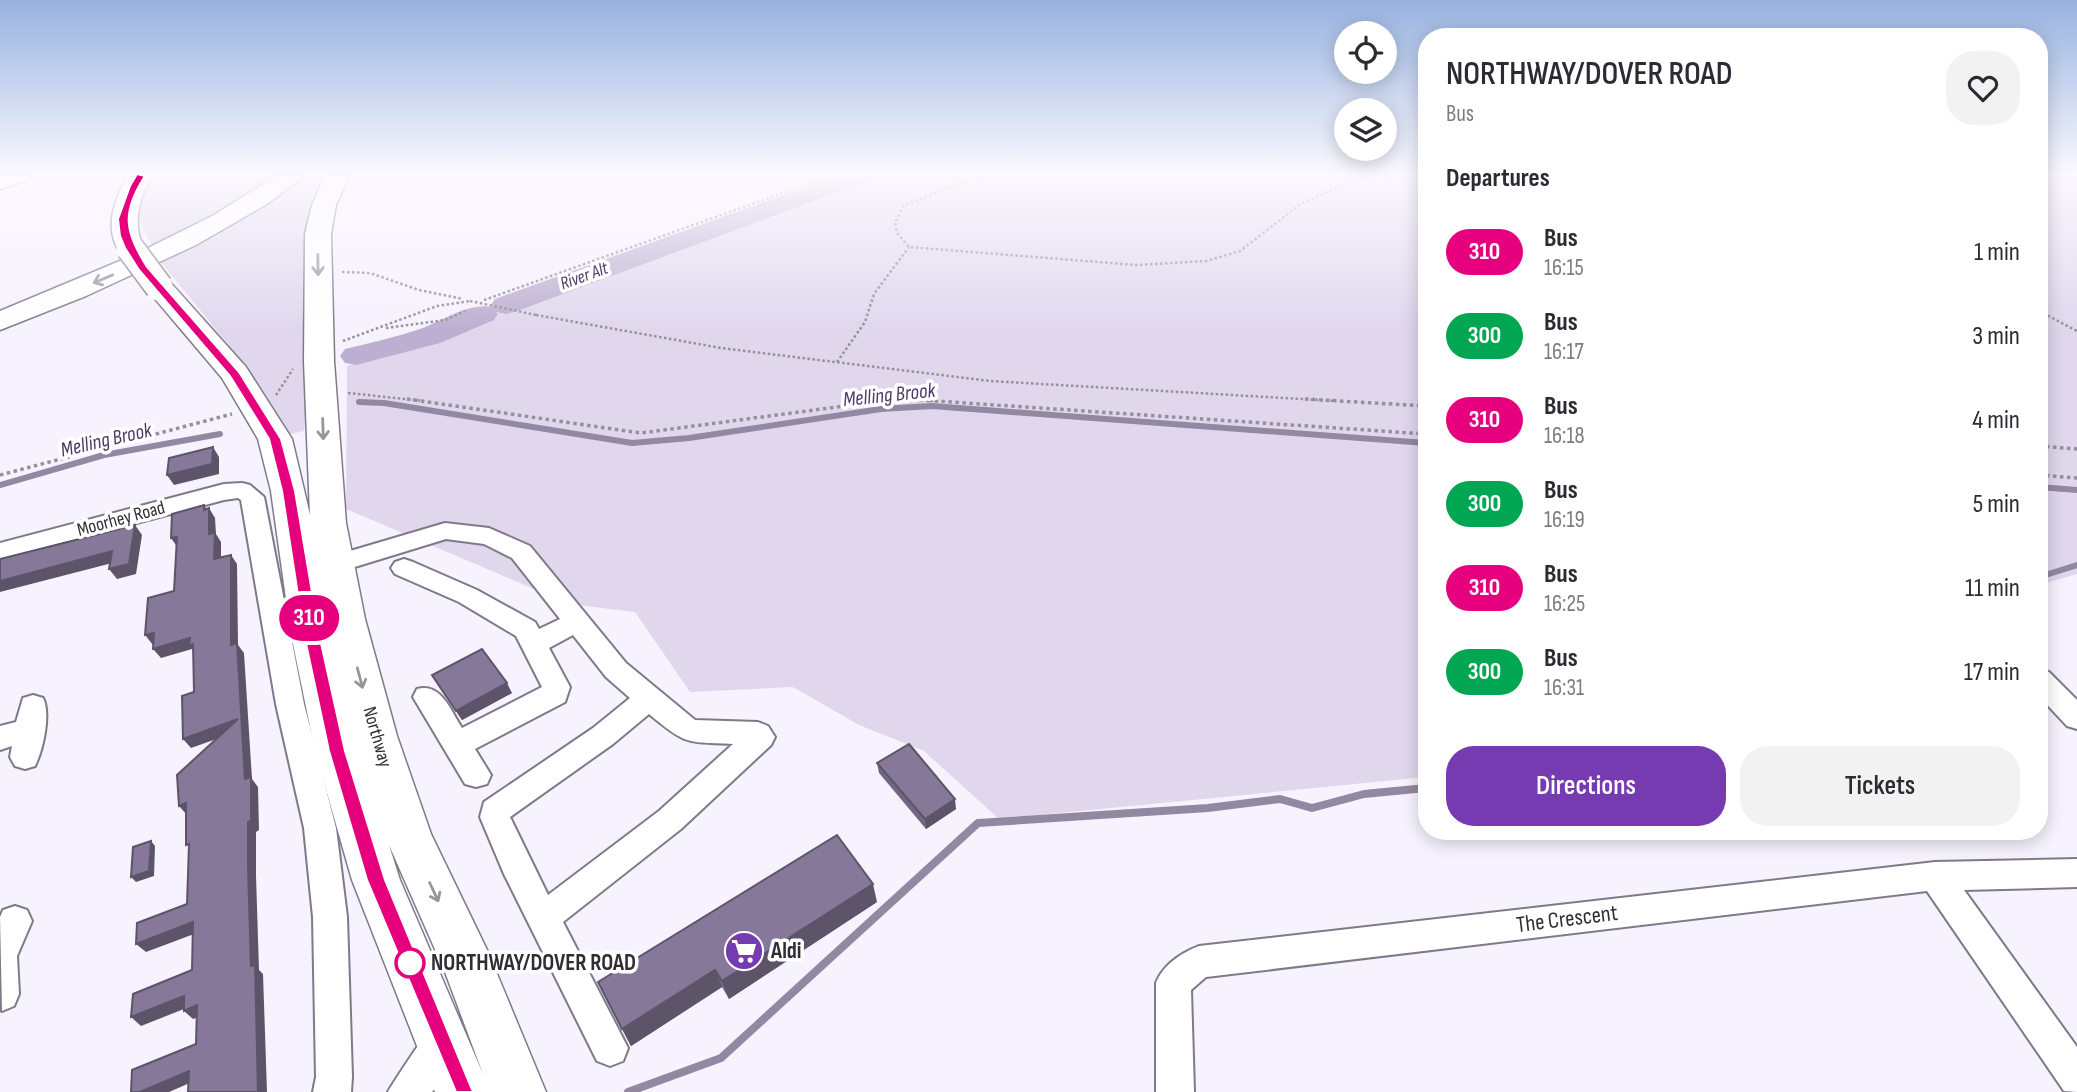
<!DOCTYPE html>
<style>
body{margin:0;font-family:"Sofia Sans Condensed",sans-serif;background:#f2f2f3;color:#2b2b33;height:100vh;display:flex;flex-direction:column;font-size:26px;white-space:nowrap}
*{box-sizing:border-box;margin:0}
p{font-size:23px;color:#7c7c81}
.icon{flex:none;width:38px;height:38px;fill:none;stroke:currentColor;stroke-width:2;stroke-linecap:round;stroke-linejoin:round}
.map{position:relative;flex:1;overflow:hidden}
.details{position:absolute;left:1418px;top:28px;width:630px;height:812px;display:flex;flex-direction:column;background:#fff;border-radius:28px;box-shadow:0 4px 18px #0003}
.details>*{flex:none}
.badge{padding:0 14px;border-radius:23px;font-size:24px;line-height:46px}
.tools{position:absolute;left:1334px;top:21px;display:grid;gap:14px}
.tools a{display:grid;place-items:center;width:63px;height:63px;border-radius:50%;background:#fff;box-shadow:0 4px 18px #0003;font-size:35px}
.map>.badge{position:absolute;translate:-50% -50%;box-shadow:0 0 0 4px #fff}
h2{padding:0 28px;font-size:26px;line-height:63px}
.round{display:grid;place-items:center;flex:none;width:74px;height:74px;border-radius:28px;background:#f2f2f3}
.overview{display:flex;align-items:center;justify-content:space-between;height:119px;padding:0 28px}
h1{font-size:33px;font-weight:600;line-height:52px}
.button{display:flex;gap:14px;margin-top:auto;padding:14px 28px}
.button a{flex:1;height:80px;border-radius:28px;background:#773bb1;color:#fff;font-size:28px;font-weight:600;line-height:80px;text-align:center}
.button a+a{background:#f2f2f3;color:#2b2b33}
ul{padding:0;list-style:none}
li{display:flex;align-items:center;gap:21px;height:84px;padding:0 28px}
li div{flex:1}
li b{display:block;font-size:26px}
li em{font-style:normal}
li .badge{min-width:77px;font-weight:700;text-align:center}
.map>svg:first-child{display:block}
.green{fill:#e0d7ed}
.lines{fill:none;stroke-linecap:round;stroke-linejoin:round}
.stream-far1{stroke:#9388a2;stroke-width:6}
.stream{stroke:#9388a2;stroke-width:8}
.river{fill:#bdafd1;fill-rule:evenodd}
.minor-casing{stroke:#7f798a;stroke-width:4}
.highway-casing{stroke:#7f798a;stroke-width:3}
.path-far1{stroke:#95919b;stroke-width:2.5;stroke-dasharray:2.5 2.5;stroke-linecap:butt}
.path{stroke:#95919b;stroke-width:3.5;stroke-dasharray:3.5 3.5;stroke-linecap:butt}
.minor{fill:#fff;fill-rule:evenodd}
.highway{fill:#fff;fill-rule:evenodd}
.highway-bridge-casing{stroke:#7f798a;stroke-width:30;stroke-linecap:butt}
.path-bridge{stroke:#95919b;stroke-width:2.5;stroke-dasharray:2.5 2.5;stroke-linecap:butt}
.highway-bridge{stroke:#fff;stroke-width:27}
.wall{fill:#726783}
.shaded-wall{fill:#5d546a}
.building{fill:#857898;stroke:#5d546a;stroke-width:2}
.oneway{stroke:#98969a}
.line{fill:#e6007e;stroke:#fff;stroke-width:2}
.stop-dot{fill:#fff;stroke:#e6007e;stroke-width:3.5}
.labels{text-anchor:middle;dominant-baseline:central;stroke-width:7;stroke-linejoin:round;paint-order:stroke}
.far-water-label{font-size:18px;font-style:italic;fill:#4e3967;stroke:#fff}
.street-label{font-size:19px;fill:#302d34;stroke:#fff}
.water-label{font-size:21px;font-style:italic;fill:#4e3967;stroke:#fff}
.near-street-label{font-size:23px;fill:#302d34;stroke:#fff}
.near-poi-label{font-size:23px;font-weight:bold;fill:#302d34;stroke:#fff;text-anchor:start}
.near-stop-label{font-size:23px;font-weight:bold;fill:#302d34;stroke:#fff;text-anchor:start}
</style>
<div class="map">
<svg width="2077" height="1092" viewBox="0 0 2077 1092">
<rect width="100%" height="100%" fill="#f6f2fe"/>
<g class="green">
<path d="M154,176H279L155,249C133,216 134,208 154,176Z"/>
<path d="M304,176H325L310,207L303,266L304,332L309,376L304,431L286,435L244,364L160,261L253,212Z"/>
<path d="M871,176H1426V777L999,819L924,751L859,725L793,687L690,692L635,612L569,604L346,509L347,366L411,348L529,300L679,248Z"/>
<path d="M2039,176H2077V574L2039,585Z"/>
</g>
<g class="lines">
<g class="stream-far1">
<path d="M359,402L384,403L632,443L689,438L881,409L932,406L1426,443"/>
<path d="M0,485L104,455L220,434"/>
<path d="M2039,487L2077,490"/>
<path d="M2039,577L2077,565"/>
</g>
<path class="stream" d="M628,1092L721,1058L978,823L1208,808L1280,799L1312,808L1364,794L1426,788"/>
<path class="river" d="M836,176H872L868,181L517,311L506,314L496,312L498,314L494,320L440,343L356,365L345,363L340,356L345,349C370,343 396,337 420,329C442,321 469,302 493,307L491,305L495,299Z"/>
<g class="minor-casing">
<g id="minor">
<path d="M242,483L250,485L264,497L304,704L336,828L347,917L352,1077L351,1092H313L316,1077L313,917L304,828L276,704L241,500L238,498L224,500L0,559V543L224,484Z"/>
<path d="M445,523L489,528L530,546L626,663L695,720L758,722L768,726L775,737L771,745L681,829L563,922L628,1048L623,1061L610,1066L597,1061L504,874L480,817L484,802L593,728L630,698L606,677L573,635L549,648L570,687L565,702L475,749L491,775L487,784L476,787L465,784L413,697L417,689C441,682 451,711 462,728L542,687L516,636L459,602L395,574L391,568L395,562L404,559L413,562L477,590L535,622L539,629L560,619L512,558L484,544L446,539L322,577L313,574L309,568L313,562ZM649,714C686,745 686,742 733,744L659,811L548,895L510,817L613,744Z"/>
<path d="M2039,668L2049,672L2077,700V729L2067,726L2039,696Z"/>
<path d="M33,695L43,698C51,714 43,750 35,766L25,769L15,766L10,757L12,746L0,750V726L16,722L23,698Z"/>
<path d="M2077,859V887L1964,890L2077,1047V1092L2064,1091L1927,891L1206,977L1191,990L1194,1092H1156V983C1163,965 1181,953 1199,946L1935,862Z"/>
<path d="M15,906L27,910L32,921L17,956L19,994L14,1006L2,1011L0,917L3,910Z"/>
<path d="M442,1024L455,1029L460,1042L437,1086L432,1092H388C391,1086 427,1031 431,1029C434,1026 438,1026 442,1024Z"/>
</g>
</g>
<g class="highway-casing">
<g id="highway">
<path d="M0,176H30L26,181L0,189Z"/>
<path d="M128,176H152C138,200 133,222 143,248L140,252L214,215L276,176H304L267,204L196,245L86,296L0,330V311L134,255L121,254C103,229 114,200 128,176Z"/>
<path d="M325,176H349L336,205L331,234L334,361L346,523L365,619L397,736L431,834L488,952L546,1092H435L352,880L315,751L291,634L271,491L258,439L222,378L145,287L149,281L159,279L169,281L246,367L292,439L310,515L304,361L305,234L312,205ZM389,845L445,972L483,1074L400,880Z"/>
</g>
</g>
<g class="path-far1">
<path d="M978,176L903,206L895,222L897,233L909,247L1136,265L1206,261L1240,251L1302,203L1364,176"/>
<path d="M342,272L370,273L419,290L463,299"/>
<path d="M484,300L830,176"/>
<path d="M2039,311L2077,331"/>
<path d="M536,315L721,348L990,381L1336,401"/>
<path d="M386,328L445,320L465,311"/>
<path d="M343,341L437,306L470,301"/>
<path d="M837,362L865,322L874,294L909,247"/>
<path d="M348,393L424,401"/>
<path d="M276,395L293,369"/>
<path d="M906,401H933"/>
</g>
<g class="path">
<path d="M407,399L641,433L867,403L921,400L1426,434"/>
<path d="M1305,399L1426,406"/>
<path d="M2039,446L2077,449"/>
<path d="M0,475L232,414"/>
<path d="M2039,475L2077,478"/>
</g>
<use href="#minor" class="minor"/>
<use href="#highway" class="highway"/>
<g class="highway-bridge-casing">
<path id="highway-bridge" d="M130,248L159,287"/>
</g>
<path class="path-bridge" d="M470,301L536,315"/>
<use href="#highway-bridge" class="highway-bridge"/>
</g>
<g class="wall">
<path d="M432,675L512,693L462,720Z"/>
<path d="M877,763L956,809L926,829L879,773Z"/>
<path d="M877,902L729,999L722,987L631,1046L598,982Z"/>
</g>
<g class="shaded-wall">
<path d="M213,447L219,457V474L174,485L167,475Z"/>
<path d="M204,505L209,513V508L215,518L216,534L221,542V569L214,559Z"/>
<path d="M135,525L142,535L136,574L117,579L109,569Z"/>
<path d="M177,537L178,548L171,538Z"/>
<path d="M112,551L120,561L0,592V581Z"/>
<path d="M231,555L237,564L238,645L244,653L252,779L258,787L259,830L256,832V876L259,970L263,974L267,1092H258L251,966L245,779L242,730L191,748L183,739L231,645Z"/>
<path d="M154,633L153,645L145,635Z"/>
<path d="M190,638L197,655L192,649L161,658L153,649Z"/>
<path d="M507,683L512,693L462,720L456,711Z"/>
<path d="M955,799L956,809L926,829L925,819Z"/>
<path d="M186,803L187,815L179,806Z"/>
<path d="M151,841L155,846L154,876L136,882L131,877Z"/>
<path d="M873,884L877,902L729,999L722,981Z"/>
<path d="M193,922L202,931L146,952L136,944Z"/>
<path d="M715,970L722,987L631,1046L622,1029Z"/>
<path d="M184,996L194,1005L141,1026L131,1017Z"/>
<path d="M197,1005L206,1014L193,1019L184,1011Z"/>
<path d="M189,1071L199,1079L169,1092H140Z"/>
</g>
<g class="building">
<path d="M213,447L212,464L167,475L169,458Z"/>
<path d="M204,505V510L209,508V534L215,533L214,559L231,555V645L237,643L245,779L251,777V821L248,822V867L251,966L255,965L258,1092H188L189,1071L140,1092H131L132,1070L196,1044L197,1005L184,1011V996L131,1017L133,994L192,970L193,922L136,944L137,923L187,904L189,844L186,845V803L179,806L177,775L238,719L183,739L182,696L194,692L193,644L189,646L190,638L153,649L154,633L145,635L148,598L174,591L177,537L171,538L172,514Z"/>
<path d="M135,525L129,564L109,569L112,551L0,581V559Z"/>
<path d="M482,649L507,683L456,711L432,675Z"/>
<path d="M909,744L955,799L925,819L877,763Z"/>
<path d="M837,835L873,884L722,981L715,970L622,1029L598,982Z"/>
<path d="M151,841L149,871L131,877L133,847Z"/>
</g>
<defs><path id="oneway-shaft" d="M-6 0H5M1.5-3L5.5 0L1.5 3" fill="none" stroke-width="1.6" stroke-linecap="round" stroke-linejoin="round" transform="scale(1.75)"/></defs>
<g class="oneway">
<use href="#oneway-shaft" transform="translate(318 265) rotate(89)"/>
<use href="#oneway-shaft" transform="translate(103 279) rotate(157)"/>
<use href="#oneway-shaft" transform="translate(323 429) rotate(88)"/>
<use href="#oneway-shaft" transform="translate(360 678) rotate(75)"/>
<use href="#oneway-shaft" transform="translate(434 892) rotate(65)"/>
</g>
<linearGradient id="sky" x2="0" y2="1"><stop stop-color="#97b2df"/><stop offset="0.53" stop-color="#fbf9ff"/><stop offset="1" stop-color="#fbf9ff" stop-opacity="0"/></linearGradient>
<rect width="2077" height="329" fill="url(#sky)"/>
<path class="line" d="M137,174L145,176C121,213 125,231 147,267L239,372L281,439L295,491L319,634L345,751L385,880L473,1092H456L367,880L329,751L304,634L282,491L269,439L230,376L139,270L125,248L120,236L118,219L130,186Z"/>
<defs>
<g id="supermarket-disc" transform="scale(2.0125)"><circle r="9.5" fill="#773bb1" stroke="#fff"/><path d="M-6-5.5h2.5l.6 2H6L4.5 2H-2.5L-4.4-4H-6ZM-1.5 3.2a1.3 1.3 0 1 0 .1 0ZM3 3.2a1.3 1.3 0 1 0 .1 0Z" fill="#fff"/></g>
</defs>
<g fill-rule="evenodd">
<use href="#supermarket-disc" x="744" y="951"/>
</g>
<circle class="stop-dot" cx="410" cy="963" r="14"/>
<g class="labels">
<g class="far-water-label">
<text transform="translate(584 276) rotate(-20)">River Alt</text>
</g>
<g class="street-label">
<text transform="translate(121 519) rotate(-15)">Moorhey Road</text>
<text transform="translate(377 737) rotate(74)">Northway</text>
</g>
<g class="water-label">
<text transform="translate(889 395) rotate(-6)">Melling Brook</text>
<text transform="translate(106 440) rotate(-13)">Melling Brook</text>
</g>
<g class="near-street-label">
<text transform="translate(1567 919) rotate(-7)">The Crescent</text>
</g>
<g class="near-poi-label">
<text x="771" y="951">Aldi</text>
</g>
<g class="near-stop-label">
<text x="431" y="963">NORTHWAY/DOVER ROAD</text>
</g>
</g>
</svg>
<div class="tools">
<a><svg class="icon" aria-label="locate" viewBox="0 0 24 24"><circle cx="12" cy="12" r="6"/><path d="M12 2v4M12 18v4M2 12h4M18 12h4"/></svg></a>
<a><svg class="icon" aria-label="layers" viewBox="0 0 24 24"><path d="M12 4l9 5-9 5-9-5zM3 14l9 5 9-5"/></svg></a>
</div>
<b class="badge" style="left:309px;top:618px;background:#e6007e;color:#fff">310</b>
<section class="details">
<div class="overview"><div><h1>NORTHWAY/DOVER ROAD</h1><p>Bus</p></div><a class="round"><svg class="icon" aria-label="heart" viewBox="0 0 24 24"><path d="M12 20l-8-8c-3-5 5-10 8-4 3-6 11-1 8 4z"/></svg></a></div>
<h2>Departures</h2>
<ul>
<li><span class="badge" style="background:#e6007e;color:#fff">310</span><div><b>Bus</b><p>16:15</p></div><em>1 min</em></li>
<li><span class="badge" style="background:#00a651;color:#fff">300</span><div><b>Bus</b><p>16:17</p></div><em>3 min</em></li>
<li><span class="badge" style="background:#e6007e;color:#fff">310</span><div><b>Bus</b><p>16:18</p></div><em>4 min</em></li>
<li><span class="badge" style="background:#00a651;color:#fff">300</span><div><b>Bus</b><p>16:19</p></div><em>5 min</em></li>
<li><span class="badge" style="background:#e6007e;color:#fff">310</span><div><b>Bus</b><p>16:25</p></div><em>11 min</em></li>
<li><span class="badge" style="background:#00a651;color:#fff">300</span><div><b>Bus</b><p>16:31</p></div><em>17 min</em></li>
</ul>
<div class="button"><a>Directions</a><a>Tickets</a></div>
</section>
</div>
